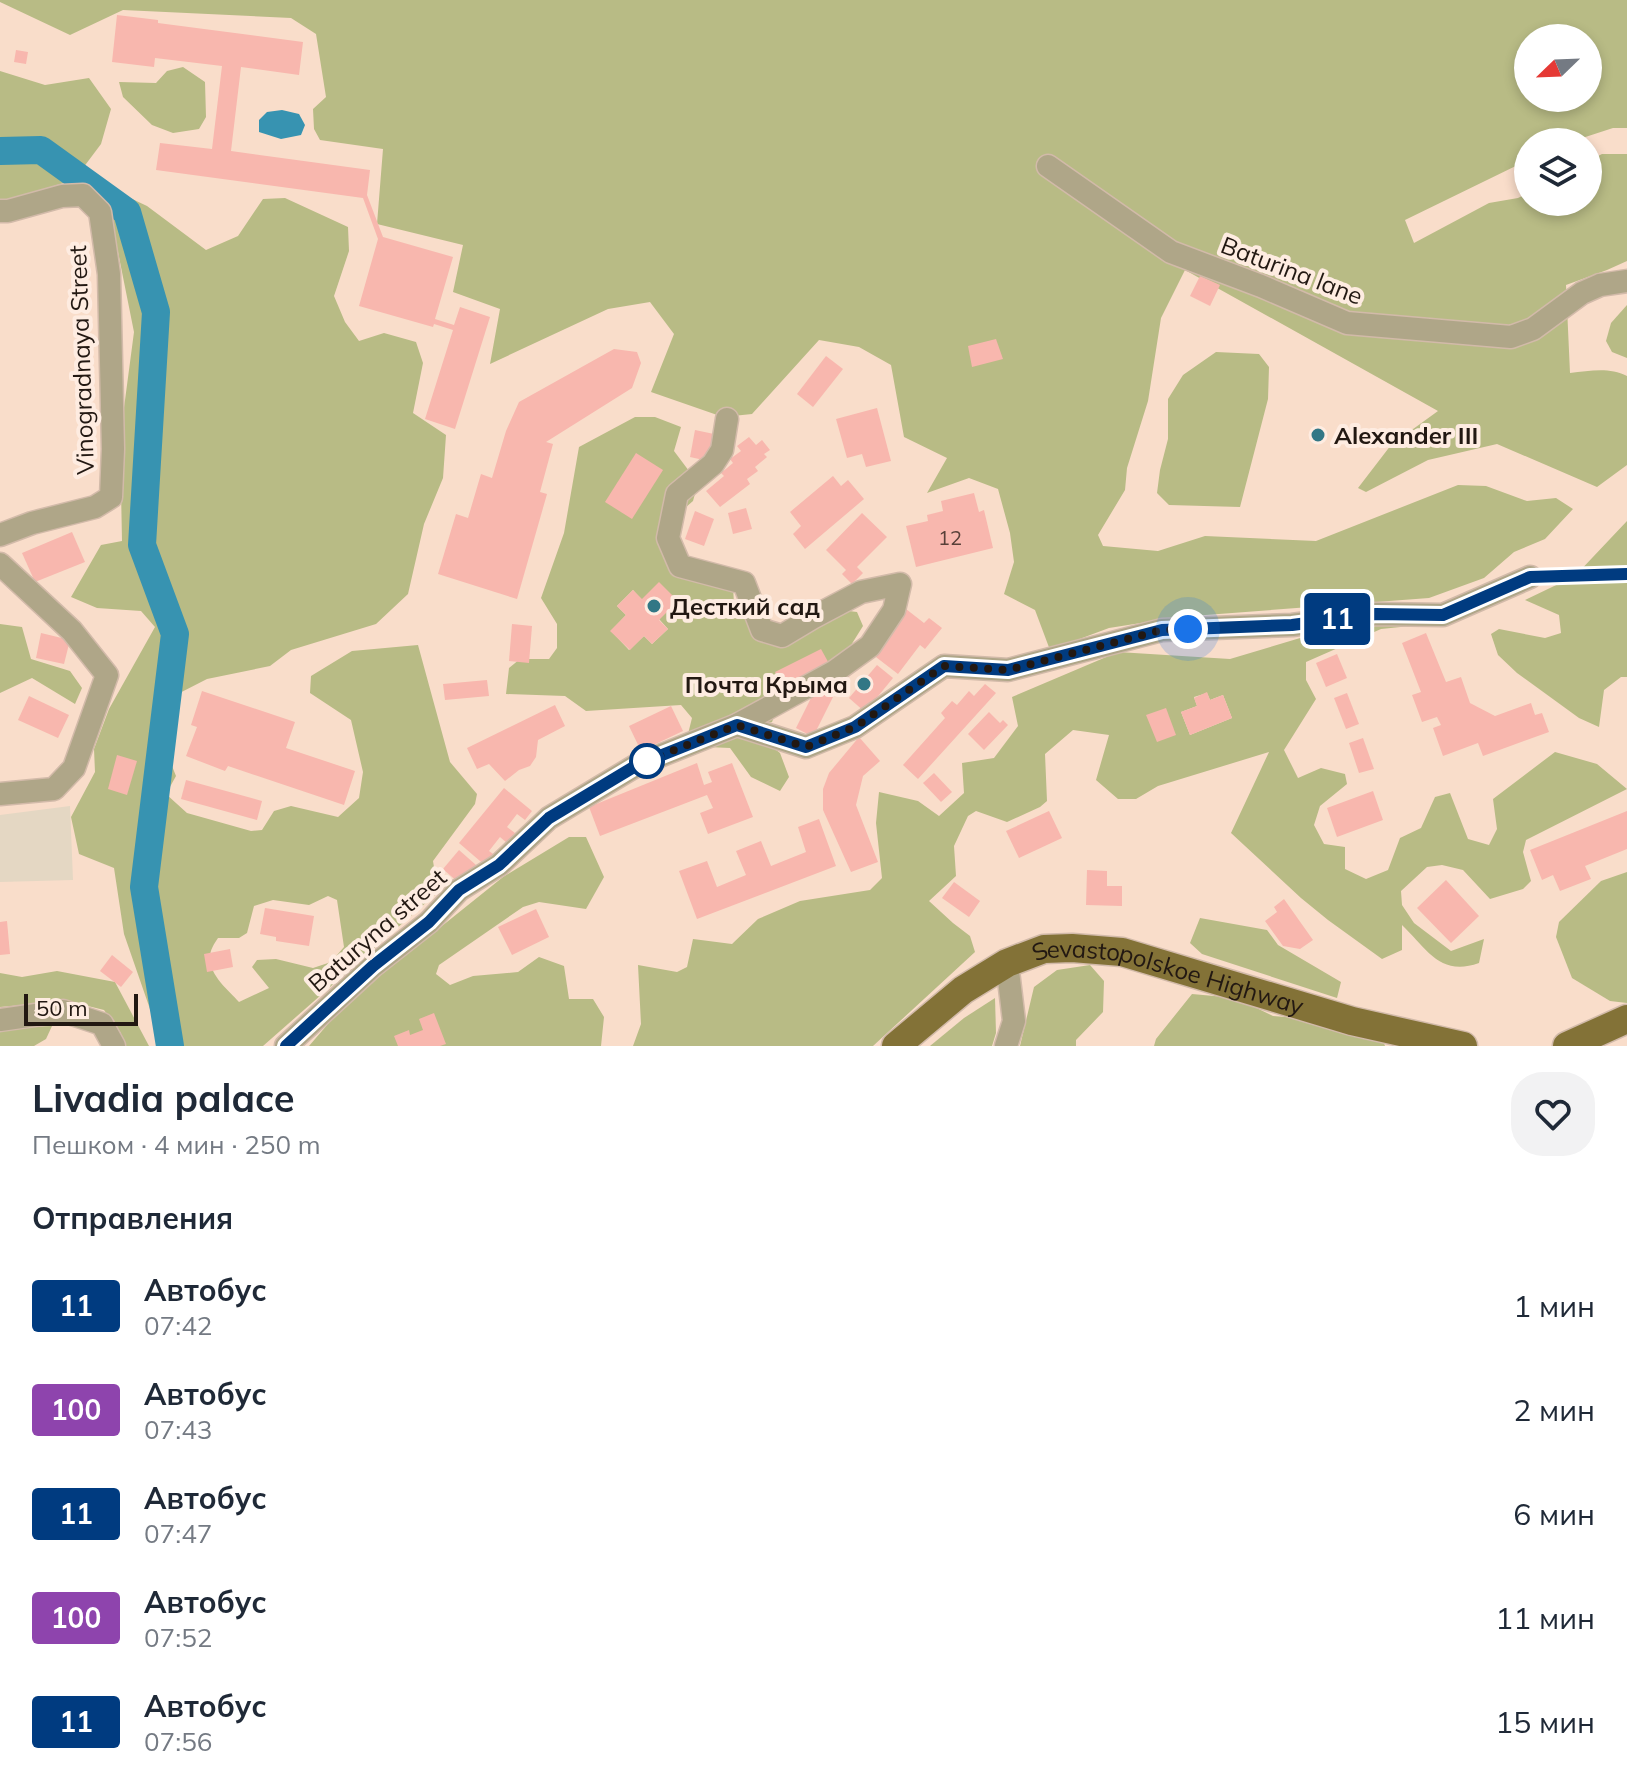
<!DOCTYPE html>
<html lang="ru">
<meta charset="utf-8">
<style>
body{margin:0;font-family:Mulish,sans-serif;background:#f2f2f3;color:#1f2937;height:100vh;display:flex;flex-direction:column;font-size:30px;white-space:nowrap}
*{box-sizing:border-box;margin:0}
p{font-size:26px;color:#747a83}
.icon{flex:none;width:44px;height:44px;fill:none;stroke:currentColor;stroke-width:2;stroke-linecap:round;stroke-linejoin:round}
.map{position:relative;height:1046px;overflow:hidden}
.drawer{display:flex;flex-direction:column;background:#fff;flex:1}
.drawer>*{flex:none}
.badge{padding:0 16px;border-radius:6px;font-size:28px;line-height:52px}
.needle{width:52px;rotate:247deg}
.buttons{position:absolute;left:1514px;top:24px;display:grid;gap:16px}
.buttons a{display:grid;place-items:center;width:88px;height:88px;border-radius:50%;background:#fff;box-shadow:0 4px 12px #0003;font-size:40px}
.scale{position:absolute;left:24px;bottom:20px;width:114px;box-sizing:border-box;padding-left:8px;border:4px solid #221812;border-top:0;font-size:22px;line-height:28px;white-space:nowrap;color:#221812;-webkit-text-stroke:6px #feece1;paint-order:stroke}
.you{position:absolute;width:40px;height:40px;margin:-20px;border:6px solid #fff;border-radius:50%;background:#1a73e8;box-shadow:0 0 0 12px #1a73e833}
.map>.badge{position:absolute;translate:-50% -50%;box-shadow:0 0 0 4px #fff}
h2{padding:0 32px;font-size:30px;line-height:72px}
.round{display:grid;place-items:center;flex:none;width:84px;height:84px;border-radius:32px;background:#f2f2f3}
.summary{display:flex;align-items:center;justify-content:space-between;height:136px;padding:0 32px}
h1{font-size:38px;font-weight:700;line-height:60px}
ul{padding:0;list-style:none}
li{display:flex;align-items:center;gap:24px;height:104px;padding:0 32px}
li div{flex:1}
li b{display:block;font-size:30px}
li em{font-style:normal}
li .badge{min-width:88px;font-weight:700;text-align:center}
.map>svg:first-child{display:block}
.industrial{fill:#e4d7c3}
.green{fill:#b8bb85;fill-rule:evenodd}
.water{fill:#3793b1}
.lines{fill:none;stroke-linecap:round;stroke-linejoin:round}
.river{stroke:#3793b1;stroke-width:28}
.building{fill:#f8b7ae}
.minor-casing{stroke:#d2baa9;stroke-width:25}
.major-casing{stroke:#d2baa9;stroke-width:31}
.minor{stroke:#afa688;stroke-width:22}
.major{stroke:#837237;stroke-width:28}
.line-casing{stroke:#fff;stroke-width:18}
.line{stroke:#003b80;stroke-width:12}
.walk{stroke:#221812;stroke-width:8;stroke-dasharray:0 14.4}
.poi-dot{fill:#327785;stroke:#feece1;stroke-width:3}
.stop-dot{fill:#fff;stroke:#003b80;stroke-width:4}
.labels{text-anchor:middle;dominant-baseline:central;stroke-width:8;stroke-linejoin:round;paint-order:stroke}
.number-label{font-size:20px;fill:#584039}
.street-label{font-size:24px;fill:#221812;stroke:#feece1}
.poi-label{font-size:24px;font-weight:bold;fill:#221812;stroke:#feece1;text-anchor:start}
</style>
<div class="map">
<svg width="1627" height="1046" viewBox="0 0 1627 1046">
<rect width="100%" height="100%" fill="#f9ddca"/>
<path class="industrial" d="M70,806L73,880L0,882V815Z"/>
<g class="green">
<path d="M0,0H1627V128H1613L1570,142H1528V160L1405,220L1414,243L1489,203L1518,198L1528,193V202H1588V161L1602,154H1627V261L1607,270L1566,285L1570,373C1590,371 1609,367 1627,376V465L1597,487L1497,444L1428,460L1366,492L1358,488L1391,445L1438,411L1185,270L1161,318L1148,401L1127,468L1125,490L1098,535L1103,546L1158,551L1205,536L1316,541L1458,485L1486,486L1527,501L1556,498L1573,509L1545,539L1514,552L1484,578L1429,598L1179,617L1109,628L1050,650L1035,610L1004,594L1014,562L1010,533L998,489L969,478L927,493L947,458L904,437L891,365L859,347L819,340L752,414L723,417L651,392L674,334L650,302L608,309L490,364L500,309L453,292L463,245L377,224L383,149L320,140L314,129L313,109L326,97L316,34L291,18L123,10L70,35L0,2ZM1528,38H1588V98H1528Z"/>
<path d="M183,67L205,82L206,117L199,129L173,133L152,125L123,97L119,82L156,83L167,71Z"/>
<path d="M0,71L45,85L89,78L111,109L101,144L74,180L0,202Z"/>
<path d="M107,197H128L147,206L206,250L238,236L263,199L285,198L348,227L349,251L334,296L345,322L359,341L384,333L416,342L423,363L413,413L446,435L443,478L424,524L408,594L376,624L291,650L270,666L207,679L164,701L156,726L176,776L166,794L187,813L251,831L262,830L274,811L291,806L338,817L359,798L363,772L351,720L310,693L311,676L352,651L418,645L450,762L477,794L475,804L433,861L438,892L263,1046H165L151,1012L124,934L114,868L79,854L71,817L95,772L94,749L109,709L155,627L141,611L97,608L71,597L101,545L122,541L120,438L134,332ZM328,896L337,900L344,947L331,962L313,968L276,959L257,960L252,967L269,988L239,1002C228,990 209,975 210,957C210,950 214,944 218,938H239L247,933L254,906L273,900L309,905Z"/>
<path d="M1627,305V358L1612,352L1606,341L1611,323Z"/>
<path d="M1216,352L1259,354L1269,367L1268,399L1240,507L1169,505L1157,493L1160,470L1168,439V399L1183,375Z"/>
<path d="M635,417H655L681,427L674,451L698,483L693,501L670,521L663,556L685,569H732L734,604L766,639L833,609L857,612L863,626L843,658L785,689L772,722L747,728L780,753L789,777L780,791L751,777L730,748L685,746L692,718L681,705L586,711L565,696L506,694L509,668L520,659H549L557,648V624L541,598L564,533L579,447ZM633,590L668,629L652,644L644,636L629,650L611,631L626,615L617,606Z"/>
<path d="M1627,521V677H1621L1604,690L1599,727L1579,718L1517,673L1498,655L1491,634L1499,629L1545,638L1561,633L1559,615L1525,600L1575,576Z"/>
<path d="M1406,618L1420,625L1381,629L1306,662V680L1316,699L1284,750L1298,778L1321,768L1345,774L1347,784L1320,806L1314,825L1324,844L1345,847V869L1366,879L1388,870L1400,838L1421,828L1435,797L1450,793L1468,839L1489,845L1497,829L1493,799L1555,752L1597,764L1627,789L1526,840L1523,852L1531,881L1523,889L1490,899L1463,870L1442,865L1427,867L1401,891L1402,905L1414,923L1451,951L1484,939L1479,963C1440,977 1427,949 1402,925V950L1382,959L1328,920L1301,898L1231,833L1269,752L1158,786L1136,799H1118L1096,780L1109,735L1073,730L1045,754L1047,801L1040,807L1007,822L976,811L968,816L954,846L956,876L929,901L953,923L970,936L975,952L873,1046H633L641,1024L638,965L677,972L687,967L693,939L732,944L758,919L800,901L870,890L882,878L876,823L879,792L918,801L939,816L964,793L962,763L994,758L1018,726L1012,697L1118,652L1230,659L1337,627ZM1207,693L1210,700L1223,695L1232,718L1190,735L1181,712L1197,706L1194,697Z"/>
<path d="M0,624L22,627L31,659L70,671L82,688L75,704L32,678L0,693Z"/>
<path d="M569,837H586L604,877L586,909L539,902L523,907L439,965L436,974L450,985L473,976L518,972L539,957L564,966L569,999H593L604,1017L601,1046H309L346,1003L503,877Z"/>
<path d="M1627,872V1003L1610,1001L1572,978L1556,937L1559,922L1601,881Z"/>
<path d="M1200,918L1267,930L1278,945L1341,982L1337,998L1202,954L1190,943Z"/>
<path d="M1090,965L1104,981L1103,1012L1076,1040V1046H1020L1034,987L1057,970Z"/>
<path d="M57,971L115,982L149,1046H115L121,1033L104,1010L68,1001L0,1007V973L22,977Z"/>
<path d="M1192,994L1236,998L1273,1016L1310,1019L1383,1040L1385,1046H1154L1156,1039Z"/>
<path d="M995,998L996,1033L992,1046H930L964,1018Z"/>
<path d="M52,1026L46,1039L34,1046H0V1028Z"/>
</g>
<path class="water" d="M282,110L299,114L305,125L301,135L281,139L259,132V120L267,112Z"/>
<g class="lines">
<path class="river" d="M0,151L41,150L127,212L156,312L142,545L175,634L144,887L170,1046"/>
</g>
<g class="building">
<path d="M117,15L158,20V23L303,42L299,75L241,67L231,151L370,170L367,195L383,237L453,257L435,319L454,325L460,307L490,317L455,429L425,419L453,330L434,324L433,327L359,306L378,239L363,198L156,170L160,143L212,149L222,66L155,58L154,67L112,62Z"/>
<path d="M16,50L28,52L26,64L14,62Z"/>
<path d="M1200,276L1220,285L1210,306L1190,296Z"/>
<path d="M996,339L1003,359L972,367L968,346Z"/>
<path d="M614,349L637,352L641,363L632,388L546,442L553,444L540,492L547,494L517,599L438,574L456,514L468,518L481,474L492,478L506,431L519,402Z"/>
<path d="M826,356L843,369L813,407L797,394Z"/>
<path d="M877,408L891,461L866,467L862,454L847,458L836,419Z"/>
<path d="M695,430L714,434L708,461L690,457Z"/>
<path d="M749,437L756,445L762,440L770,450L764,454L767,457L755,467L758,471L747,479L750,484L720,507L706,491L724,476L721,473L733,463L730,459L741,451L737,446Z"/>
<path d="M636,453L663,470L632,519L605,502Z"/>
<path d="M833,476L841,486L848,480L864,499L805,549L793,534L801,526L790,512Z"/>
<path d="M974,493L979,512L984,510L993,548L916,567L906,526L928,521L927,515L943,511L941,501Z"/>
<path d="M746,508L752,529L733,534L728,513Z"/>
<path d="M695,511L714,519L704,546L685,539Z"/>
<path d="M862,513L887,537L857,567L863,573L852,584L842,574L846,570L826,550Z"/>
<path d="M72,532L85,562L35,582L22,553Z"/>
<path d="M659,582L678,601L659,620L668,629L652,644L644,636L630,650L610,631L626,615L617,606L633,590L642,599Z"/>
<path d="M906,609L924,623L929,618L942,628L925,649L920,645L898,674L872,654Z"/>
<path d="M512,624L532,626L529,663L509,661Z"/>
<path d="M41,633L70,640L64,664L36,658Z"/>
<path d="M1426,633L1446,682L1461,677L1470,703L1495,716L1531,703L1535,715L1542,713L1549,732L1483,756L1478,743L1443,756L1433,728L1441,725L1437,717L1422,722L1412,695L1421,692L1402,643Z"/>
<path d="M821,649L832,669L787,694L775,672Z"/>
<path d="M1337,654L1347,678L1326,687L1316,663Z"/>
<path d="M877,665L893,678L865,712L849,698Z"/>
<path d="M487,680L489,696L445,700L443,684Z"/>
<path d="M985,684L996,693L918,779L903,765L945,718L941,713L952,701L957,705L969,691L974,696Z"/>
<path d="M816,688L833,697L813,737L796,728Z"/>
<path d="M202,691L295,722L286,748L355,771L344,805L228,766L225,771L186,756L197,727L191,725Z"/>
<path d="M1207,692L1210,700L1223,695L1232,718L1190,735L1181,712L1197,706L1194,698Z"/>
<path d="M1347,693L1359,724L1346,729L1334,698Z"/>
<path d="M29,696L69,715L58,738L18,720Z"/>
<path d="M555,705L565,726L538,740L536,757L530,766L519,770L505,781L489,764L477,769L467,748Z"/>
<path d="M671,706L683,731L641,751L629,726Z"/>
<path d="M1166,708L1176,735L1157,742L1146,715Z"/>
<path d="M989,712L1000,723L1003,720L1008,725L984,750L968,734Z"/>
<path d="M859,737L880,761L863,776L856,805L878,862L851,872L823,810V789L829,773Z"/>
<path d="M1363,738L1374,769L1359,773L1349,743Z"/>
<path d="M117,755L137,761L127,795L108,789Z"/>
<path d="M697,763L704,785L712,782L708,772L732,763L753,817L708,834L700,813L713,808L707,795L600,836L589,807Z"/>
<path d="M934,773L952,792L941,802L923,783Z"/>
<path d="M186,780L262,801L257,820L181,799Z"/>
<path d="M504,788L532,811L525,820L517,814L507,827L515,833L507,843L500,837L489,851L496,856L487,867L459,843Z"/>
<path d="M1373,791L1383,820L1337,837L1327,808Z"/>
<path d="M1049,811L1062,838L1019,858L1006,831Z"/>
<path d="M1627,811V849L1585,866L1591,879L1560,891L1553,875L1542,880L1530,850Z"/>
<path d="M819,819L836,866L697,919L679,871L707,861L717,887L746,875L736,851L761,841L771,866L806,852L798,827Z"/>
<path d="M459,850L476,865L460,884L443,869Z"/>
<path d="M1087,870L1107,871V886H1122V906L1086,905Z"/>
<path d="M1446,880L1479,916L1451,943L1417,908Z"/>
<path d="M954,882L980,901L969,917L942,898Z"/>
<path d="M1284,899L1313,940L1300,949L1283,946L1265,921L1277,912L1274,907Z"/>
<path d="M265,908L314,916L309,946L276,941V937L260,934Z"/>
<path d="M536,909L549,937L512,955L498,927Z"/>
<path d="M7,921L10,954L0,955V922Z"/>
<path d="M230,949L233,967L207,972L204,954Z"/>
<path d="M112,955L133,972L121,987L100,971Z"/>
<path d="M434,1013L446,1044L440,1046H398L394,1036L409,1030L410,1035L423,1030L419,1019Z"/>
</g>
<g class="lines">
<g class="minor-casing">
<g id="minor">
<path d="M1048,166L1171,252L1261,286L1347,323L1511,337L1533,329L1582,293L1600,285L1627,281"/>
<path d="M0,211H8L62,196L83,195L100,212L109,274L113,449L111,497L95,507L32,523L0,535"/>
<path d="M0,564L72,631L107,675L74,768L54,789L0,794"/>
<path d="M737,725L806,747L855,727L944,666L1008,670L1162,630L1292,625L1376,614L1443,615L1530,577"/>
<path d="M0,1020L63,1011L102,1024L114,1046"/>
<path d="M286,1046L373,966L429,922L459,890L499,865L549,818L637,765L737,725L834,672L870,646L894,610L900,584L861,592L812,618L782,636L762,630L744,583L680,566L668,538L677,494L713,464L722,450L727,419"/>
<path d="M1006,1046L1014,1021L1007,963"/>
</g>
</g>
<g class="major-casing">
<g id="major">
<path id="s1" d="M896,1046L963,990L1007,963L1044,949L1072,948L1122,952L1352,1021L1463,1046"/>
<path d="M1567,1046L1627,1019"/>
</g>
</g>
<use href="#minor" class="minor"/>
<use href="#major" class="major"/>
</g>
<g class="lines">
<g class="line-casing">
<path id="line" d="M286,1046L373,966L429,922L459,890L499,865L549,818L637,765L737,725L806,747L855,727L944,666L1008,670L1162,630L1292,625L1376,614L1443,615L1530,577L1627,574"/>
</g>
<use href="#line" class="line"/>
<path class="walk" d="M647,761L737,725L806,747L855,727L944,666L1008,670L1162,630L1188,629"/>
</g>
<g class="poi-dot">
<circle cx="1318" cy="435" r="8"/>
<circle cx="654" cy="606" r="8"/>
<circle cx="864" cy="684" r="8"/>
</g>
<circle class="stop-dot" cx="647" cy="761" r="16"/>
<g class="labels">
<g class="number-label">
<text x="950" y="537">12</text>
</g>
<g class="street-label">
<text transform="translate(1292 270) rotate(21)">Baturina lane</text>
<text transform="translate(81 360) rotate(-92)">Vinogradnaya Street</text>
<text transform="translate(377 930) rotate(-41)">Baturyna street</text>
<text stroke="none"><textPath href="#s1" startOffset="306">Sevastopolskoe Highway</textPath></text>
</g>
<g class="poi-label">
<text x="1334" y="435">Alexander III</text>
<text x="670" y="606">Десткий сад</text>
<text x="848" y="684" text-anchor="end">Почта Крыма</text>
</g>
</g>
</svg>
<div class="buttons">
<a><svg class="needle" viewBox="-14 -14 28 28"><path d="M0-13l5 13h-10z" fill="#e53935"/><path d="M0 13l5-13h-10z" fill="#747a83"/></svg></a>
<a><svg class="icon" aria-label="layers" viewBox="0 0 24 24"><path d="M12 4l9 5-9 5-9-5zM3 14l9 5 9-5"/></svg></a>
</div>
<div class="scale">50 m</div>
<div class="you" style="left:1188px;top:629px"></div>
<b class="badge" style="left:1337px;top:619px;background:#003b80;color:#fff">11</b>
</div>
<section class="drawer">
<div class="summary"><div><h1>Livadia palace</h1><p>Пешком · 4 мин · 250 m</p></div><a class="round"><svg class="icon" aria-label="heart" viewBox="0 0 24 24"><path d="M12 20l-8-8c-3-5 5-10 8-4 3-6 11-1 8 4z"/></svg></a></div>
<h2>Отправления</h2>
<ul>
<li><span class="badge" style="background:#003b80;color:#fff">11</span><div><b>Автобус</b><p>07:42</p></div><em>1 мин</em></li>
<li><span class="badge" style="background:#8e44ad;color:#fff">100</span><div><b>Автобус</b><p>07:43</p></div><em>2 мин</em></li>
<li><span class="badge" style="background:#003b80;color:#fff">11</span><div><b>Автобус</b><p>07:47</p></div><em>6 мин</em></li>
<li><span class="badge" style="background:#8e44ad;color:#fff">100</span><div><b>Автобус</b><p>07:52</p></div><em>11 мин</em></li>
<li><span class="badge" style="background:#003b80;color:#fff">11</span><div><b>Автобус</b><p>07:56</p></div><em>15 мин</em></li>
</ul>
</section>
